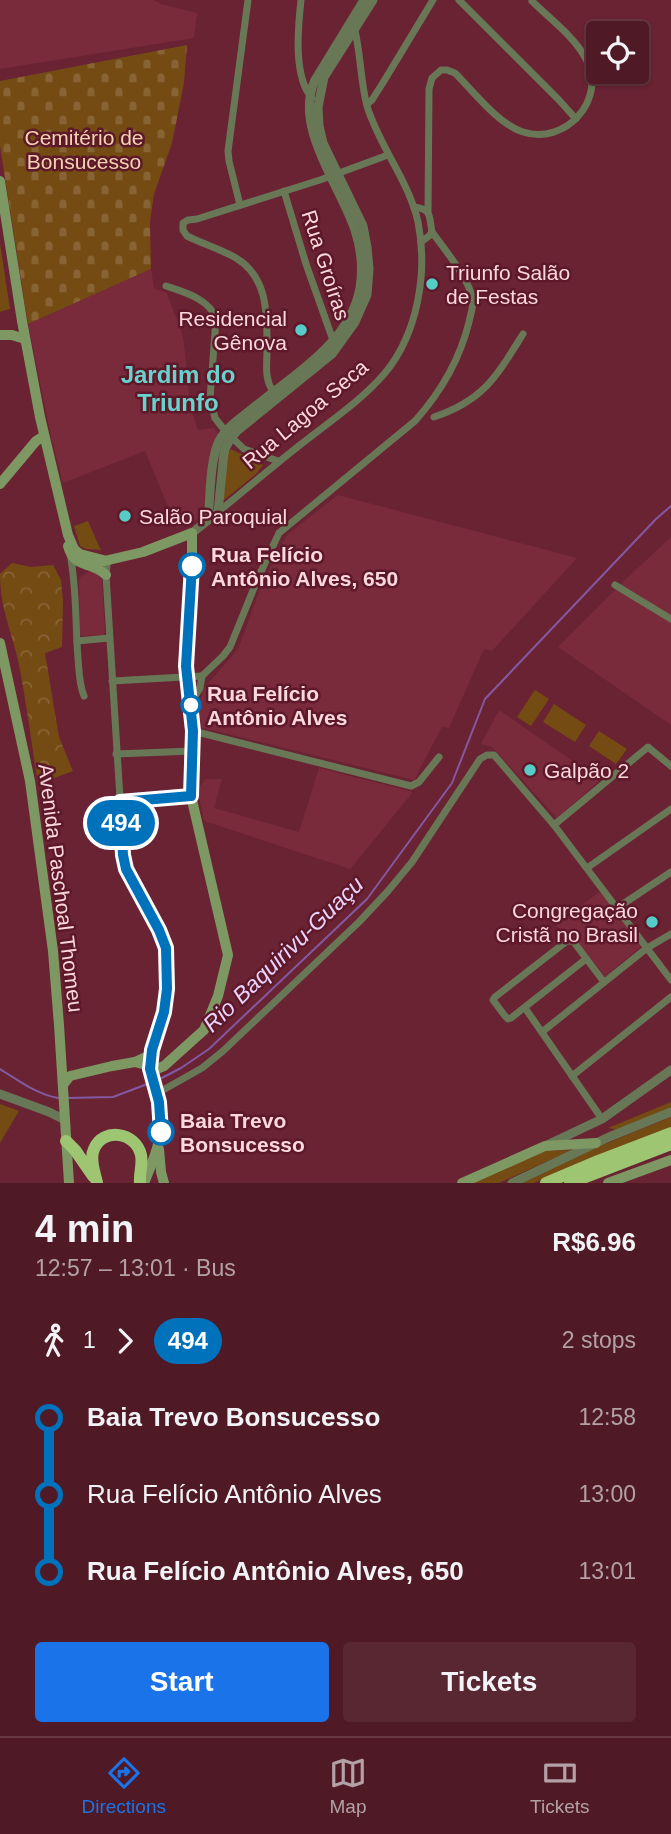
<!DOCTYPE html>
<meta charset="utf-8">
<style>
body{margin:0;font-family:Helvetica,sans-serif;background:#592732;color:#f1f3f6;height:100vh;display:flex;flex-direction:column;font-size:26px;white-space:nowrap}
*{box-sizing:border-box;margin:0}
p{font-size:23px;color:#b3a1a7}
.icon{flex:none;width:38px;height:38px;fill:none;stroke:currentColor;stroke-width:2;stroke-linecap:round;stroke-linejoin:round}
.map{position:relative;height:1183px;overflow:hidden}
.side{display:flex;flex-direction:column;background:#4f1a26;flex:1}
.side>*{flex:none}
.badge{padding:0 14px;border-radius:23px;font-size:24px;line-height:46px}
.buttons{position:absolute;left:586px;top:21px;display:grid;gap:14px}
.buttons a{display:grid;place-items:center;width:63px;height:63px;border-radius:7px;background:#4f1a26;box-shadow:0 2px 5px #0004,0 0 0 2px #663843;font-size:35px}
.map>.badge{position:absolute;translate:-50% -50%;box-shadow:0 0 0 4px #fff}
.legs{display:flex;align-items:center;gap:10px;height:77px;padding:0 35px;font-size:23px}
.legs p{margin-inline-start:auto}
.head{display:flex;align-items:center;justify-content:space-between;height:119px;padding:0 35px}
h1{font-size:38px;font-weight:600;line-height:52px}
.action{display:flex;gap:14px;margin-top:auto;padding:14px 35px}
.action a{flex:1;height:80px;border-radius:7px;background:#1a73e8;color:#fff;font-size:28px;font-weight:600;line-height:80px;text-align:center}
.action a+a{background:#592732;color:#f1f3f6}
ul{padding:0 35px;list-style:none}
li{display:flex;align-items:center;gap:24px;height:77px;font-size:26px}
li i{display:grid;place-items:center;width:10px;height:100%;margin:0 9px;background:currentColor}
li i::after{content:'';width:18px;height:18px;margin:-9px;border:5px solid;border-radius:50%;background:#4f1a26}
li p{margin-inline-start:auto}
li:first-child i{background:linear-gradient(#0000 50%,currentColor 0)}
li:last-child i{background:linear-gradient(currentColor 50%,#0000 0)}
.menu{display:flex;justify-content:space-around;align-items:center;height:98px;border-top:2px solid #663843;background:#4f1a26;font-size:19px;color:#b3a1a7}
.menu a{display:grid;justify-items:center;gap:4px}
.menu .current{color:#1a73e8}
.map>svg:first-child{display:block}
.built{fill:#792b3c}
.green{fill:#734b13}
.forest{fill:url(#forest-crowns)}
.cemetery{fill:url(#cemetery-stones)}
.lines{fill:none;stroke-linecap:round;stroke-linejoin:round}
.stream{stroke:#8359a2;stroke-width:2}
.minor{stroke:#687857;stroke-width:7}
.tertiary{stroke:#687857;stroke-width:9}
.secondary{stroke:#7e9863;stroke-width:10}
.motorway{stroke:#9ec572;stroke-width:12}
.line-1-casing{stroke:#fff;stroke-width:16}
.line-1{stroke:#0072bc;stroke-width:10}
.poi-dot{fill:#55cdc6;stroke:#5d1829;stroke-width:2.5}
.stop-1-dot{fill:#fff;stroke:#0072bc;stroke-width:3.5}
.labels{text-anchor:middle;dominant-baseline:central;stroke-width:5;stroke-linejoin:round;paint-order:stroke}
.park-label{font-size:21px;fill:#f3d3b0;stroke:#5d1829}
.street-label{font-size:21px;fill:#fbd8dc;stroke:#5d1829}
.poi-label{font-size:21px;fill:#fbd8dc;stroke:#5d1829;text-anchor:start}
.stop-label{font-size:21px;font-weight:bold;fill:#fbd8dc;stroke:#5d1829;text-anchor:start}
.water-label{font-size:23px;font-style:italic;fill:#e9d3fb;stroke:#5d1829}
.quarter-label{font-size:24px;font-weight:bold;fill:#68d3cc;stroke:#5d1829}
</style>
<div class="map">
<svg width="671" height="1183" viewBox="0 0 671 1183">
<defs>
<pattern id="forest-crowns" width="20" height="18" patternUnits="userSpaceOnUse" patternTransform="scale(1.75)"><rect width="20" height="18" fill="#734b13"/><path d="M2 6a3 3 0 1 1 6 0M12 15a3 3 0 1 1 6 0" fill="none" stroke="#886435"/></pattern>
<pattern id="cemetery-stones" width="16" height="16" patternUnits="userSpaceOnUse" patternTransform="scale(1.75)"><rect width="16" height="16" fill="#734b13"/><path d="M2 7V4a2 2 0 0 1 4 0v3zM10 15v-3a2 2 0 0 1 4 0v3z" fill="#886435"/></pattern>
</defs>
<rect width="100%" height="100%" fill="#692333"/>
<g class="built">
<path d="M0,0H153L161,4L197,13L194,38L0,69Z"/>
<path d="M151,269L154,288L167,293L174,313L180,324L184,343L190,405L198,430L214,428L218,434L209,464L202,515L195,521L177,528L145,451L63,483L52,441L28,324Z"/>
<path d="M338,495L577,558L492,651L484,649L449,728L442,727L414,780L199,727L200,701L203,689L238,649L259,592L280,546L288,534Z"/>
<path d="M671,537V725L558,647L624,581Z"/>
<path d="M88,572H95L100,574L102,579L105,632L104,635L82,636L80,633L79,578Z"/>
<path d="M499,710L600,780L557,818L492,747L481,744Z"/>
<path d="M319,768L413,792L350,869L204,821L199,798V788L205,779H222L214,808L299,832Z"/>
<path d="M599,892L604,895L642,946L605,976L573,936L566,937L556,925Z"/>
</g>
<g class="green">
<path d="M0,243L10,309L0,312Z"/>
<path d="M231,449L263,465L256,474L224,500V484L228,453Z"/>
<path d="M88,521L99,546L101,550L86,549L80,546L74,526Z"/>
<path d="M535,690L549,699L531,726L517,717Z"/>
<path d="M554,704L586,725L575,742L543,722Z"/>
<path d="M599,731L627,749L616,764L589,746Z"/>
<path d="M671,1102V1108L618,1130L608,1128Z"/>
<path d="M0,1104L19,1111L0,1143Z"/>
<path d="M671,1117V1128L578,1164L534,1183H519L578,1155Z"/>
<path d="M572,1150L499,1183H473L545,1151Z"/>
</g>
<path class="forest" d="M12,563L31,567L53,565L61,580L63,602L62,647L45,653L59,737L73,771L38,784C32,746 27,707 20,670C14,635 0,612 0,574Z"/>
<path class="cemetery" d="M187,45L184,83L172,143L154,194L150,222L151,269L28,324L0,146V81Z"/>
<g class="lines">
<g class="stream">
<path d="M0,1069C18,1080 36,1094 58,1098"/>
<path d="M158,1080L181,1068L209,1049L367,899L452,783L485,699L656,519L671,506"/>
<path d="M67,1098L113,1097L150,1083"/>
</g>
<g class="minor">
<path d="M301,0C298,27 293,77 312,98"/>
<path d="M459,0L558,99L576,119"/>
<path d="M367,104L372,100L384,81L433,0"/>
<path d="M284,191L306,264L334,343"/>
<path d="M240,205L229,161L228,151L248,0"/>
<path d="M414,207C432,209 429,216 432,232L429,236L421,242"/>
<path d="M428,212L429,89L432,78L441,70H447L455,73C473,91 498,124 523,132C565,146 608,99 586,59C574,36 550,19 532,1"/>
<path d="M166,286C184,292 210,299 216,319L210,399L215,418L226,432L244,449L278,461"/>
<path d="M273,392C264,377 267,366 267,350C267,316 269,278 236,258C220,249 203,244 187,236L183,230V223L188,220L197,219L320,180L388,155"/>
<path d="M434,417C484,400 496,377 523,334"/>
<path d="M218,512C245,490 272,467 300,445C329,422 361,401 385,373C418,333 428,272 418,222C409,181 379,146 367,106C360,80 361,52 354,27"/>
<path d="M70,554C77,588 75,623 78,658C79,670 79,684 84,696"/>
<path d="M110,560L107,564L106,575L124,862C133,892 157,915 165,945C170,963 168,993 164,1011C160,1031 151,1047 151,1069"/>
<path d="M615,585L671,619"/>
<path d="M77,641L109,638"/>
<path d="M112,681L202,676"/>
<path d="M191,703L200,688L202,676L223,656L230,647L258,578L279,533L415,421C440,393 460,359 469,322C470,316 473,308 473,301C471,282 444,248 432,232"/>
<path d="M193,731L411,786L419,782L439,757"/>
<path d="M116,754L193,751"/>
<path d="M120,802L191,796"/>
<path d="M554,825L648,747L671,766"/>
<path d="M587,868L671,809"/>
<path d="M617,908L671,872"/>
<path d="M586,959L511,1018L508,1019L505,1016L493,1000L495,997L567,941H573L604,982"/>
<path d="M525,1008L602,1119"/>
<path d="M542,1032L647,948L671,934"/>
<path d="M572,1076L671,997"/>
<path d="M156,1094L202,1068L223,1051L359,922L388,891L412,862L480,759L487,755H494L554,825L671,980"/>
</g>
<g class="tertiary">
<path d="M208,520C210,499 210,459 219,441C226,427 241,418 253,408C293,375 350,343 360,288C363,269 361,248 355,230C341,187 293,127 315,80L364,0"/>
<path d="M192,533L218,512L224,453C226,444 231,438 237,431L332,354L355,322L367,295L369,269L367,247L363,226L323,143L319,126L318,107L324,77L373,0"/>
<path d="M0,1094L49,1112L65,1120"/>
<path d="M547,1145L602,1119L671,1070"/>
<path d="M512,1183L609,1137L671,1112"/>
</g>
<g class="secondary">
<path d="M0,181L22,321L40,417L68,535L74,549L80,554L103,560"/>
<path d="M0,335H12L25,339"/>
<path d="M0,484L36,441L44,436"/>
<path d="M68,546C74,569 92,561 106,575"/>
<path d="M87,565L143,552L192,533V566L186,666L193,731L191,796L228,955L218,996L204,1030L164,1066L154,1070L151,1074"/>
<path d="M0,643L30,781L53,951L59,1025L69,1183"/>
<path d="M135,1062L148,1056L152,1050"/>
<path d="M63,1085L70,1076L112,1066L135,1062L146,1065L151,1069C152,1080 156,1090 159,1101C166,1132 155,1156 144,1183"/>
<path d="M159,1149L161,1172L164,1183"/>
<path d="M462,1183L545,1146L596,1143"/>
<path d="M608,1183L671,1160"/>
</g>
<g class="motorway">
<path d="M66,1141L75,1150L93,1176"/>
<path d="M97,1183C95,1173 89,1159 94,1149C103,1127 136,1132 141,1155C143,1164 139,1174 140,1183"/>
<path d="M546,1183L598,1161L671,1133"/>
<path d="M570,1183L671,1144"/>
</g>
</g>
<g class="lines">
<g class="line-1-casing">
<path id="line-1" d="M161,1132L159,1102L150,1069L152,1050L164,1012L167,989L166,948L159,930L126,869L123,855L120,802L191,796L193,731L186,666L192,566"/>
</g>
<use href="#line-1" class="line-1"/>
</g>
<g class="poi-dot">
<circle cx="432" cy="284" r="7"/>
<circle cx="301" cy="330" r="7"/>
<circle cx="125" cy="516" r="7"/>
<circle cx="530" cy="770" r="7"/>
<circle cx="652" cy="922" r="7"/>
</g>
<g class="stop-1-dot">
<circle cx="192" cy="566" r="12"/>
<circle cx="191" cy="705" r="9"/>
<circle cx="161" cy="1132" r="12"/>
</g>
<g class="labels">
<g class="park-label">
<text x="84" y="137">Cemitério de<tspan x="84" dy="24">Bonsucesso</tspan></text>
</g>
<g class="street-label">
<text transform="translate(326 265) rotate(72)">Rua Groíras</text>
<text transform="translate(305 414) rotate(-40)">Rua Lagoa Seca</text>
<text transform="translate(61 888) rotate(83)">Avenida Paschoal Thomeu</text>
</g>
<g class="poi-label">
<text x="446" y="272">Triunfo Salão<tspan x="446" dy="24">de Festas</tspan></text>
<text x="287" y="318" text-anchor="end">Residencial<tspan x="287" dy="24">Gênova</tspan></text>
<text x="139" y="516">Salão Paroquial</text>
<text x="544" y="770">Galpão 2</text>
<text x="638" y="910" text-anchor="end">Congregação<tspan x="638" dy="24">Cristã no Brasil</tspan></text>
</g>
<g class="stop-label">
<text x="211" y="554">Rua Felício<tspan x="211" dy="24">Antônio Alves, 650</tspan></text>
<text x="207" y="693">Rua Felício<tspan x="207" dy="24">Antônio Alves</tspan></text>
<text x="180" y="1120">Baia Trevo<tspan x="180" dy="24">Bonsucesso</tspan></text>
</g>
<g class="water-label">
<text transform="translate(283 954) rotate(-44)">Rio Baquirivu-Guaçu</text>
</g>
<g class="quarter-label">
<text x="178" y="374">Jardim do<tspan x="178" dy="28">Triunfo</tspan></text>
</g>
</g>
</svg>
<div class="buttons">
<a><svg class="icon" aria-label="locate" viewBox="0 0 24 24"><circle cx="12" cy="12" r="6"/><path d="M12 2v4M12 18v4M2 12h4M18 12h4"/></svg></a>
</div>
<b class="badge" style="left:121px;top:823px;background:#0072bc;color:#fff">494</b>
</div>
<section class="side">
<div class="head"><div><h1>4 min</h1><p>12:57 – 13:01 · Bus</p></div><b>R$6.96</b></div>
<div class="legs"><svg class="icon" aria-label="walk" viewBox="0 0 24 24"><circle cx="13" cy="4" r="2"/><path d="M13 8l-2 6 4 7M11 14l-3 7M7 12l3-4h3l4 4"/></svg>1<svg class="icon" aria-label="forward" viewBox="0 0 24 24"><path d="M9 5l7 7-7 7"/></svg><b class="badge" style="background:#0072bc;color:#fff">494</b><p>2 stops</p></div>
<ul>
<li><i style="color:#0072bc"></i><b>Baia Trevo Bonsucesso</b><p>12:58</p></li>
<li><i style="color:#0072bc"></i><span>Rua Felício Antônio Alves</span><p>13:00</p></li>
<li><i style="color:#0072bc"></i><b>Rua Felício Antônio Alves, 650</b><p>13:01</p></li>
</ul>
<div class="action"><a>Start</a><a>Tickets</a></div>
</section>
<nav class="menu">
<a class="current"><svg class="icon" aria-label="directions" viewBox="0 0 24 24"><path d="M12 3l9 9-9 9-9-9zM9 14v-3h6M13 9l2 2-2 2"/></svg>Directions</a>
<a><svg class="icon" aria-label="map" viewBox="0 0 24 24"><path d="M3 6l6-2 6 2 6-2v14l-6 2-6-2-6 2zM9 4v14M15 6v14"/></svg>Map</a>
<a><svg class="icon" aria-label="tickets" viewBox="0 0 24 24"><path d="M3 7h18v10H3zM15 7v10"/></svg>Tickets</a>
</nav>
